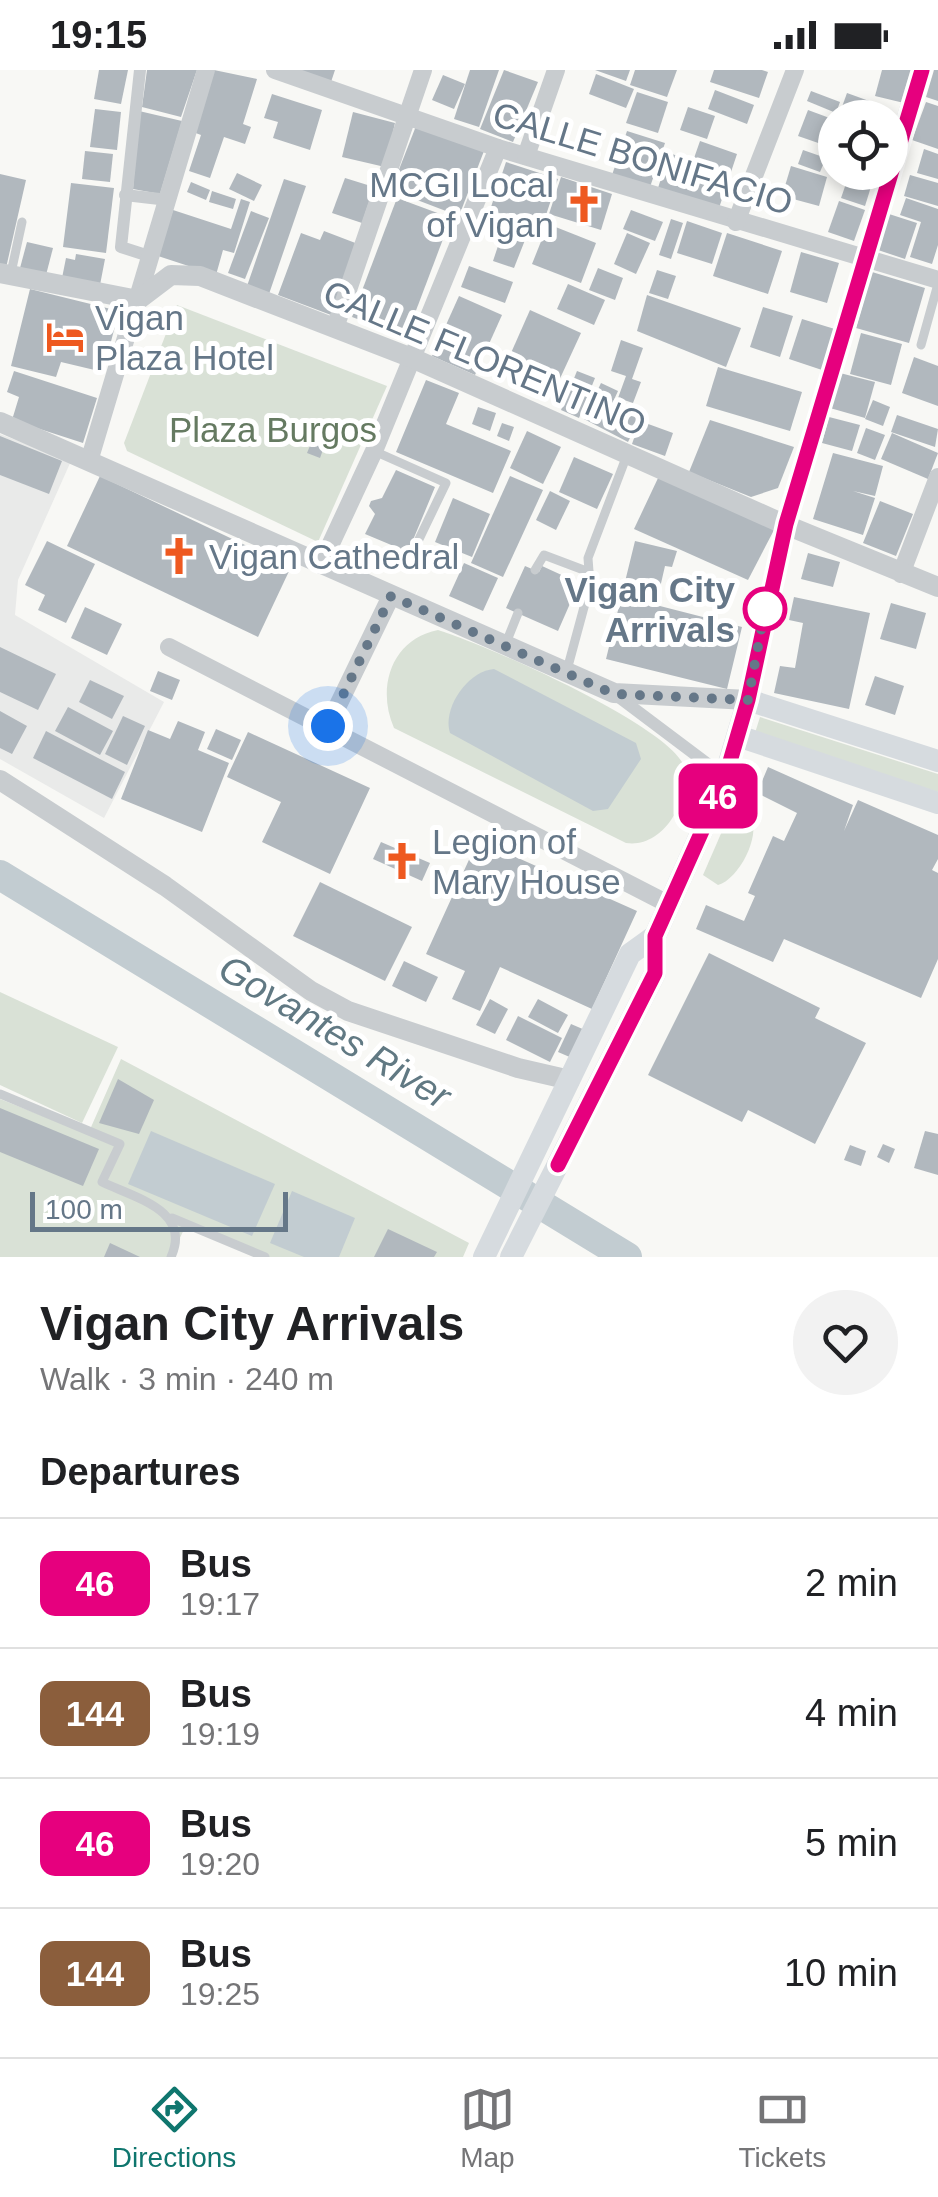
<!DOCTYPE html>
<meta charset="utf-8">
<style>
body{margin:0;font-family:Helvetica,sans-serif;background:#f2f2f2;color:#202124;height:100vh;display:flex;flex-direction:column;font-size:38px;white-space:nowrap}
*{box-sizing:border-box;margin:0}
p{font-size:32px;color:#757577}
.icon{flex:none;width:55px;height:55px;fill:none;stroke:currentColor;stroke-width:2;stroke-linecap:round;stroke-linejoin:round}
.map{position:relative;height:1187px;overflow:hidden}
.details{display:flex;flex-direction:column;background:#fff;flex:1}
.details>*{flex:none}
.badge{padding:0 20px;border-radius:15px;font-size:35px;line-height:65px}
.fabs{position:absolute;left:818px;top:30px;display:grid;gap:20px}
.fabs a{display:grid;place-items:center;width:90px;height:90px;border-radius:50%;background:#fff;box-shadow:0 5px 15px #0003;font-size:50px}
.scale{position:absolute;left:30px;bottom:25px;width:258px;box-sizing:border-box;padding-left:10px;border:5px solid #657788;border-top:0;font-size:28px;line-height:35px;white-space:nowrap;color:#657788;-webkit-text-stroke:8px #fff;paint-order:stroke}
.you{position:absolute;width:50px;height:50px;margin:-25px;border:8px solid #fff;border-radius:50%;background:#1a73e8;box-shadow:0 0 0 15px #1a73e833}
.map>.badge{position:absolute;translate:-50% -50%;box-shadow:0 0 0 5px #fff}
h2{padding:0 40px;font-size:38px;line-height:90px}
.round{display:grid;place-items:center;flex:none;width:105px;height:105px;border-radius:52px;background:#f2f2f2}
.head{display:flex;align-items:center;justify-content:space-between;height:170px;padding:0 40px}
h1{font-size:48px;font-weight:600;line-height:75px}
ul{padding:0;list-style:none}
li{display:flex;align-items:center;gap:30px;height:130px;padding:0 40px;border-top:2px solid #e0e0e0}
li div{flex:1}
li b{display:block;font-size:38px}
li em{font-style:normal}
li .badge{min-width:110px;font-weight:700;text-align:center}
.status{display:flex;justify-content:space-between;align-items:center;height:70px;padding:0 50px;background:#fff;direction:ltr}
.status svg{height:28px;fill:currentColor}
.tab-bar{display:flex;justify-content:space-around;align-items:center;height:140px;border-top:2px solid #e0e0e0;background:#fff;font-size:28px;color:#757577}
.tab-bar a{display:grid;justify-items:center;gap:5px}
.tab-bar .on{color:#0f766e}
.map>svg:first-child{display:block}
.built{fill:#e9eae9}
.green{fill:#d9e1d6}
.water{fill:#c2ccd1}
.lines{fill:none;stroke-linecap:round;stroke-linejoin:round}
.river{stroke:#c2ccd1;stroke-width:30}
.building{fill:#b1b8be}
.service{stroke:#c8cccf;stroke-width:9}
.pedestrian{stroke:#c8cccf;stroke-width:12}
.minor{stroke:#c8cccf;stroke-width:18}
.tertiary{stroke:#c8cccf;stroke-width:20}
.secondary{stroke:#d6dbdf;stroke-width:22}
.line-casing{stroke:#fff;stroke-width:22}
.line{stroke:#e6007e;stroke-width:15}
.walk{stroke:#657788;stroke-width:10;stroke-dasharray:0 18}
.stop-dot{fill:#fff;stroke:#e6007e;stroke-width:5}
.labels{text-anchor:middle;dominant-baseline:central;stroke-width:10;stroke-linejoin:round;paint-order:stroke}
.street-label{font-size:35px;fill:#657788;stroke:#fff}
.poi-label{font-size:35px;fill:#657788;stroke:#fff;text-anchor:start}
.park-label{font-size:35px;fill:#657a61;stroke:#fff}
.stop-label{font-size:35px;font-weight:bold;fill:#657788;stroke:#fff;text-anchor:end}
.water-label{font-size:38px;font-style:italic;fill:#617983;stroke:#fff}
</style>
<div class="status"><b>19:15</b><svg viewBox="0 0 49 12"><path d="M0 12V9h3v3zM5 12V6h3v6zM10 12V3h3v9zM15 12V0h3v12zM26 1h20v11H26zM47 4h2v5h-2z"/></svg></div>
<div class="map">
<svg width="938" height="1187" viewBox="0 0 938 1187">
<rect width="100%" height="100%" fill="#f8f8f5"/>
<path class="built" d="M0,364L71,391L18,510L15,545L164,632L104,748L0,689Z"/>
<g class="green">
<path d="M177,235L387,316L318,472L127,381L124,373Z"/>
<path d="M438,560C487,575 658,651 682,692C692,710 682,734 671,750C661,765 644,776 626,773L394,658C376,617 392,569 438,560Z"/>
<path d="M760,647L938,704V722L755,663Z"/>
<path d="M733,736L751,746C761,766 739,809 718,815L703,805Z"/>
<path d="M0,922L118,977L82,1053L0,1015Z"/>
<path d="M121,989L469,1173L463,1187H266L186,1155L171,1187H0V1029L88,1064Z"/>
</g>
<g class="water">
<path d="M494,599L636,673L641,689L608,739L593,741L450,663C442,638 468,601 494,599Z"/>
<path d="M151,1061L275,1114L252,1166L128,1114Z"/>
<path d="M292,1121L355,1148L339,1187H304L270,1173Z"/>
</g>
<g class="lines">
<path class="river" d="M0,805L627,1187"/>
</g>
<g class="building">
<path d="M99,0H128L121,34L94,29Z"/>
<path d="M147,0H197L181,47L142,37Z"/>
<path d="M214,0L257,9L243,54L251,57L245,74L224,67L210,108L189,101L201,65L193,62Z"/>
<path d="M296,0H335L331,12Z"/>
<path d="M470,0H499L479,57L454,49Z"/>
<path d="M504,0L538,12L513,72L480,59Z"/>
<path d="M595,0H630L626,11Z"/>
<path d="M635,0H677L667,27L630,15Z"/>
<path d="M714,0H762L768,2L759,28L710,12Z"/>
<path d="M882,0H913L904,33L875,26Z"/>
<path d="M934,0H938V31L926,27Z"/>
<path d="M596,4L634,19L626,38L589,24Z"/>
<path d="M443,5L465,14L454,39L432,30Z"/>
<path d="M715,20L754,35L747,54L708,39Z"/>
<path d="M811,21L840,32L836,43L807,31Z"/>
<path d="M637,22L668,32L658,63L626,53Z"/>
<path d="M847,23L883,36L879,48H838Z"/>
<path d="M272,24L322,40L310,80L273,68L278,52L264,48Z"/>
<path d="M926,32L938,36V79L912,70Z"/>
<path d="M688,37L715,46L707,69L680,60Z"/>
<path d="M95,39L121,42L117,80L90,77Z"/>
<path d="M808,40L835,50L827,76L798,66Z"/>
<path d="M139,41L182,51L160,124L133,119Z"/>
<path d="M353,42L395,53L385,97L342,87Z"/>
<path d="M416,56L484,81L459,146L391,120Z"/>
<path d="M627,61L665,73L650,117L612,105Z"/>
<path d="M700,71L737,84L719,138L658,118L669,83L693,91Z"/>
<path d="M924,79L938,84V109L917,103Z"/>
<path d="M803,80L826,88L820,102L798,94Z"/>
<path d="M85,81L113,84L110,112L82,109Z"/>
<path d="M506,92L558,109L542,157L490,140Z"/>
<path d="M791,96L827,107L819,136L782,126Z"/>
<path d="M850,102L874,107L865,136L841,128Z"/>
<path d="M237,103L262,115L254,131L229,119Z"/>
<path d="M0,104L26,110L6,198L0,197Z"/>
<path d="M910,105L938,113V136L904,126Z"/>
<path d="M561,107L612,124L601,160L549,144Z"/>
<path d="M345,108L374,117L362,153L332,143Z"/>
<path d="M284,109L306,116L269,224L247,216Z"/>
<path d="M191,112L210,120L206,130L187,122Z"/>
<path d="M71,113L114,118L106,183L63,177Z"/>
<path d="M212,121L236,129L233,139L209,132Z"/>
<path d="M397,128L451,148L406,267L352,247Z"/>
<path d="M906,128L938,139V175L932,194L910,187L921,152L900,145Z"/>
<path d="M241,129L250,132L234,183L223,180L216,205L158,186L173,140L231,159Z"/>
<path d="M839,131L865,140L854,171L828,162Z"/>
<path d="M631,140L663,152L655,171L623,159Z"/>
<path d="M251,141L269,148L245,209L228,203Z"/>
<path d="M889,144L917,153L905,189L878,180Z"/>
<path d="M671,149L683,153L671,189L659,185Z"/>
<path d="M687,151L722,163L712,194L677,183Z"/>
<path d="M548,154L596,173L581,213L532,194Z"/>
<path d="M504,158L527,165L514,198L493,191Z"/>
<path d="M324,161L358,174L331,245L278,225L301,163L320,170Z"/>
<path d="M627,163L650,173L636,204L614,194Z"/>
<path d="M727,163L782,181L768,224L713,206Z"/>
<path d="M27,172L53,178L46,205L20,198Z"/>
<path d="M801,182L839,193L827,233L790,222Z"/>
<path d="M76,184L105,189L100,215L62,208L66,188L75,190Z"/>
<path d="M469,196L513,212L505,233L461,217Z"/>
<path d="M598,198L623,208L615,230L589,220Z"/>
<path d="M657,200L676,206L668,229L649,223Z"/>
<path d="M872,202L925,218L909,273L856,258Z"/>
<path d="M568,214L605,230L594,255L557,239Z"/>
<path d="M30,219L119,241L103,302L61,292L56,307L11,296Z"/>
<path d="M647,225L741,258L726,297L637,261Z"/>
<path d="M459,226L502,245L475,305L432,286Z"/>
<path d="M763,237L793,246L780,287L750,277Z"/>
<path d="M530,240L581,263L557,315L507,292Z"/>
<path d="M802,249L838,260L825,301L789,289Z"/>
<path d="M861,263L902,274L891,315L850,304Z"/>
<path d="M621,270L643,278L632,309L641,312L633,333L618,328L626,306L611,301Z"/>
<path d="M914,287L938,296V336L902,323Z"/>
<path d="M718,297L802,322L790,361L706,336Z"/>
<path d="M14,301L97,328L83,373L12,350L19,327L7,322Z"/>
<path d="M577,301L595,308L579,348L561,340Z"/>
<path d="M840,303L875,312L865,348L830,338Z"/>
<path d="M426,310L459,323L446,354L511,381L493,423L396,382Z"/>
<path d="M601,313L618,321L607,345L616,329L643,342L628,372L584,349Z"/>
<path d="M873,330L890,337L883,356L865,349Z"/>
<path d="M478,337L496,343L490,361L472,354Z"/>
<path d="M897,345L938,359L935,377L891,362Z"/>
<path d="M829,347L860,355L852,381L822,373Z"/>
<path d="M710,350L794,377L778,418L751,427L689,402Z"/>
<path d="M640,351L673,363L665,386L632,374Z"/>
<path d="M502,353L514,357L509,371L497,366Z"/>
<path d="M866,358L885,365L875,390L857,383Z"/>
<path d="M316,361L328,366L320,388L307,383Z"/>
<path d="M527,361L561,377L543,414L510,398Z"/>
<path d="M892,363L938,383L928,409L881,389Z"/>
<path d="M0,366L62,391L49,424L0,405Z"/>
<path d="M833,383L883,396L875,426L853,421L875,428L863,465L813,449Z"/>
<path d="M574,387L613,404L597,439L559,422Z"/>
<path d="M396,400L435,417L408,482L365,464L375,444L369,436L371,431L382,428Z"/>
<path d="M100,406L291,497L258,567L67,476Z"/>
<path d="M510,406L543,420L503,507L471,493Z"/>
<path d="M659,406L774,460L748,510L634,459Z"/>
<path d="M550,421L570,431L556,460L536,450Z"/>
<path d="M453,428L490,444L472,487L435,472Z"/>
<path d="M880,431L913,444L896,486L863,473Z"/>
<path d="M47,471L95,494L66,553L38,540L45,525L25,515Z"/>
<path d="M635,471L677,481L672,497L665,496L656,535L742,557L727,619L606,589Z"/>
<path d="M808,483L840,492L833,517L801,509Z"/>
<path d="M464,493L498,508L483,541L449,526Z"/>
<path d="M525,496L539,502L542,496L579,513L558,561L506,538Z"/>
<path d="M794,527L870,543L849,639L774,623L780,596L795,598L803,553L789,550Z"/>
<path d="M891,533L926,543L916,579L880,569Z"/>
<path d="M85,537L122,554L107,585L71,568Z"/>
<path d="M0,577L56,604L38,640L0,622Z"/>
<path d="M158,601L180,610L172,630L150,621Z"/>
<path d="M875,606L904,616L895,645L865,635Z"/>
<path d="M90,610L124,626L112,649L79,632Z"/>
<path d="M68,637L113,661L100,685L55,661Z"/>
<path d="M0,641L27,656L12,684L0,678Z"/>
<path d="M123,646L145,656L127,695L105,684Z"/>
<path d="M178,651L205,662L198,680L229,693L202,762L121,729L148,660L170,669Z"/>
<path d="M216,659L241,670L232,690L207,679Z"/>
<path d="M46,661L125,702L112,729L33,688Z"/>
<path d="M248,662L370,718L330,804L262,772L281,732L227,707Z"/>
<path d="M768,697L853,735L844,761L858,730L938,765V789L932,800L938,803V889L921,928L784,869L773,892L696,859L706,835L744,851L755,826L748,823L773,766L784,771L797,743L757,723Z"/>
<path d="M478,770L637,841L592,939L500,897L480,941L452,929L465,901L426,884Z"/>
<path d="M381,772L430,793L422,811L373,789Z"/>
<path d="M320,812L412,857L385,911L293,866Z"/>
<path d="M709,883L820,938L815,948L866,973L815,1074L748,1040L742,1052L648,1005Z"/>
<path d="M404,891L438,907L426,932L392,916Z"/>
<path d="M490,929L508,939L495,964L476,955Z"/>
<path d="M538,929L568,945L558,963L528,947Z"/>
<path d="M518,946L562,968L550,992L506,970Z"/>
<path d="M571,954L585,960L572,988L558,982Z"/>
<path d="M118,1009L154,1030L139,1064L99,1053Z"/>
<path d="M0,1038L99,1079L83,1116L0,1082Z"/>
<path d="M925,1061L938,1064V1105L914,1098Z"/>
<path d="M883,1074L895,1079L889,1093L877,1087Z"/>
<path d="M850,1075L866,1081L861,1096L844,1090Z"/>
<path d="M388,1159L437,1182L434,1187H374Z"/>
<path d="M110,1173L140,1187H104Z"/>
</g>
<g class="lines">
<g class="service">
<path d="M11,203L22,152"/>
<path d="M921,275L938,214"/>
<path d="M374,381L446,413L408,492"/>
<path d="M535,500L544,485L589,502"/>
<path d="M506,573L518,543"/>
<path d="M567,600L590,515L588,488L627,385"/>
<path d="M0,1024L120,1074L102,1112C136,1128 192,1141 171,1187"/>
<path d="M172,1148L265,1187"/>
</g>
<g class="pedestrian">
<path d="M140,0L121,177L152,187"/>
<path d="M125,125L168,130"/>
<path d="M616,625L725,707"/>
</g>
<g class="minor">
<path d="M275,0L498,78L938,210"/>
<path d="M526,86L556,0"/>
<path d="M736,152L795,0"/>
<path d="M335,258L423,0"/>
<path d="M90,388L206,0"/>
<path d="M321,495L374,381L498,78"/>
<path d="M901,504L938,407"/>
<path d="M169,577L670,835"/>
<path d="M328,656L391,526"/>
</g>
<g class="tertiary">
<path d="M0,203L138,230L171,205L200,206L412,288L786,455L938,517"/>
<path d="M0,352L614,623L748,630L786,455L921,0"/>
<path d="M0,710L165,816L311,921L348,941L518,998L570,1010"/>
</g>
<g class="secondary">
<path d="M738,666L938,733"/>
<path d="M484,1187L630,884L655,866"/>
<path d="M511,1187L655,903V866L722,716L748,630L938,691"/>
</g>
</g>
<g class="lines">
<g class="line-casing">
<path id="line" d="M558,1095L655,903V866L724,712L748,630L786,454L922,0"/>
</g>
<use href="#line" class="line"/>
<path class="walk" d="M328,656L391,526L614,624L748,630L765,539"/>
</g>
<defs>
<g id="church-bare" transform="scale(3)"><path d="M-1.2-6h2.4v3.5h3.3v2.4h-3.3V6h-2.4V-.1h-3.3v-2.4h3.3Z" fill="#ee5920" stroke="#fff" stroke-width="2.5" paint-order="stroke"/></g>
<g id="hotel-bare" transform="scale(3)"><path d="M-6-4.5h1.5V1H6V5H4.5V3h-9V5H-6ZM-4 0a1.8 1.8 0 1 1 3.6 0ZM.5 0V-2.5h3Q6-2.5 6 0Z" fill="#ee5920" stroke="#fff" stroke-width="2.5" paint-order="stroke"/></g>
</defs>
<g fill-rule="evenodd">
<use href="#church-bare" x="584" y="134"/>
<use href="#hotel-bare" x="65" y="267"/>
<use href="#church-bare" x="179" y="486"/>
<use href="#church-bare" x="402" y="791"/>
</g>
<circle class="stop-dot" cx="765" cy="539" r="20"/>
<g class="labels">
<g class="street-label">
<text transform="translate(643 88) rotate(17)">CALLE BONIFACIO</text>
<text transform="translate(485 288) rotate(23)">CALLE FLORENTINO</text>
</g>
<g class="poi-label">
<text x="554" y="114" text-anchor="end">MCGI Local<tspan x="554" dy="40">of Vigan</tspan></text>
<text x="95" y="247">Vigan<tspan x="95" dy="40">Plaza Hotel</tspan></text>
<text x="209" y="486">Vigan Cathedral</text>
<text x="432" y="771">Legion of<tspan x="432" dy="40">Mary House</tspan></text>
</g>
<g class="park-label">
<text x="273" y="359">Plaza Burgos</text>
</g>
<g class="stop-label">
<text x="735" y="519">Vigan City<tspan x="735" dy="40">Arrivals</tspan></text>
</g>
<g class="water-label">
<text transform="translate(335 962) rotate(31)">Govantes River</text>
</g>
</g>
</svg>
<div class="fabs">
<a><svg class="icon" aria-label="locate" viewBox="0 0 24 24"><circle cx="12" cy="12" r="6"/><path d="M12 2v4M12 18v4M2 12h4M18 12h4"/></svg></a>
</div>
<div class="scale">100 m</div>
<div class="you" style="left:328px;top:656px"></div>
<b class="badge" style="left:718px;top:726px;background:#e6007e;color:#fff">46</b>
</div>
<section class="details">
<div class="head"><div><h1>Vigan City Arrivals</h1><p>Walk · 3 min · 240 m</p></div><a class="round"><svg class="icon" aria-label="heart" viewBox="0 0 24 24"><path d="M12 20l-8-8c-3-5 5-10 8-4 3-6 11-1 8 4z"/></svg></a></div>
<h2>Departures</h2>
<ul>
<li><span class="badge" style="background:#e6007e;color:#fff">46</span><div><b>Bus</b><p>19:17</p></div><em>2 min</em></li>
<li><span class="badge" style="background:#8b5e3c;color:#fff">144</span><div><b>Bus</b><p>19:19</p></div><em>4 min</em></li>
<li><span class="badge" style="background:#e6007e;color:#fff">46</span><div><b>Bus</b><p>19:20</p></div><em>5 min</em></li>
<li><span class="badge" style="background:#8b5e3c;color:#fff">144</span><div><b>Bus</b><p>19:25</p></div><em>10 min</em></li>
</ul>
</section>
<nav class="tab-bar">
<a class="on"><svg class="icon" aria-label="directions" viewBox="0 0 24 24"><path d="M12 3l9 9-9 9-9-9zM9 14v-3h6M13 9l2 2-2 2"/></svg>Directions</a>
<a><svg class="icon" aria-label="map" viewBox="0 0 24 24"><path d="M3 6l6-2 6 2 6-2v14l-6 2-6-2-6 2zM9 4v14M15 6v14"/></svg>Map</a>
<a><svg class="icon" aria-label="tickets" viewBox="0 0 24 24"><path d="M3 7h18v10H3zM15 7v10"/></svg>Tickets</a>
</nav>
